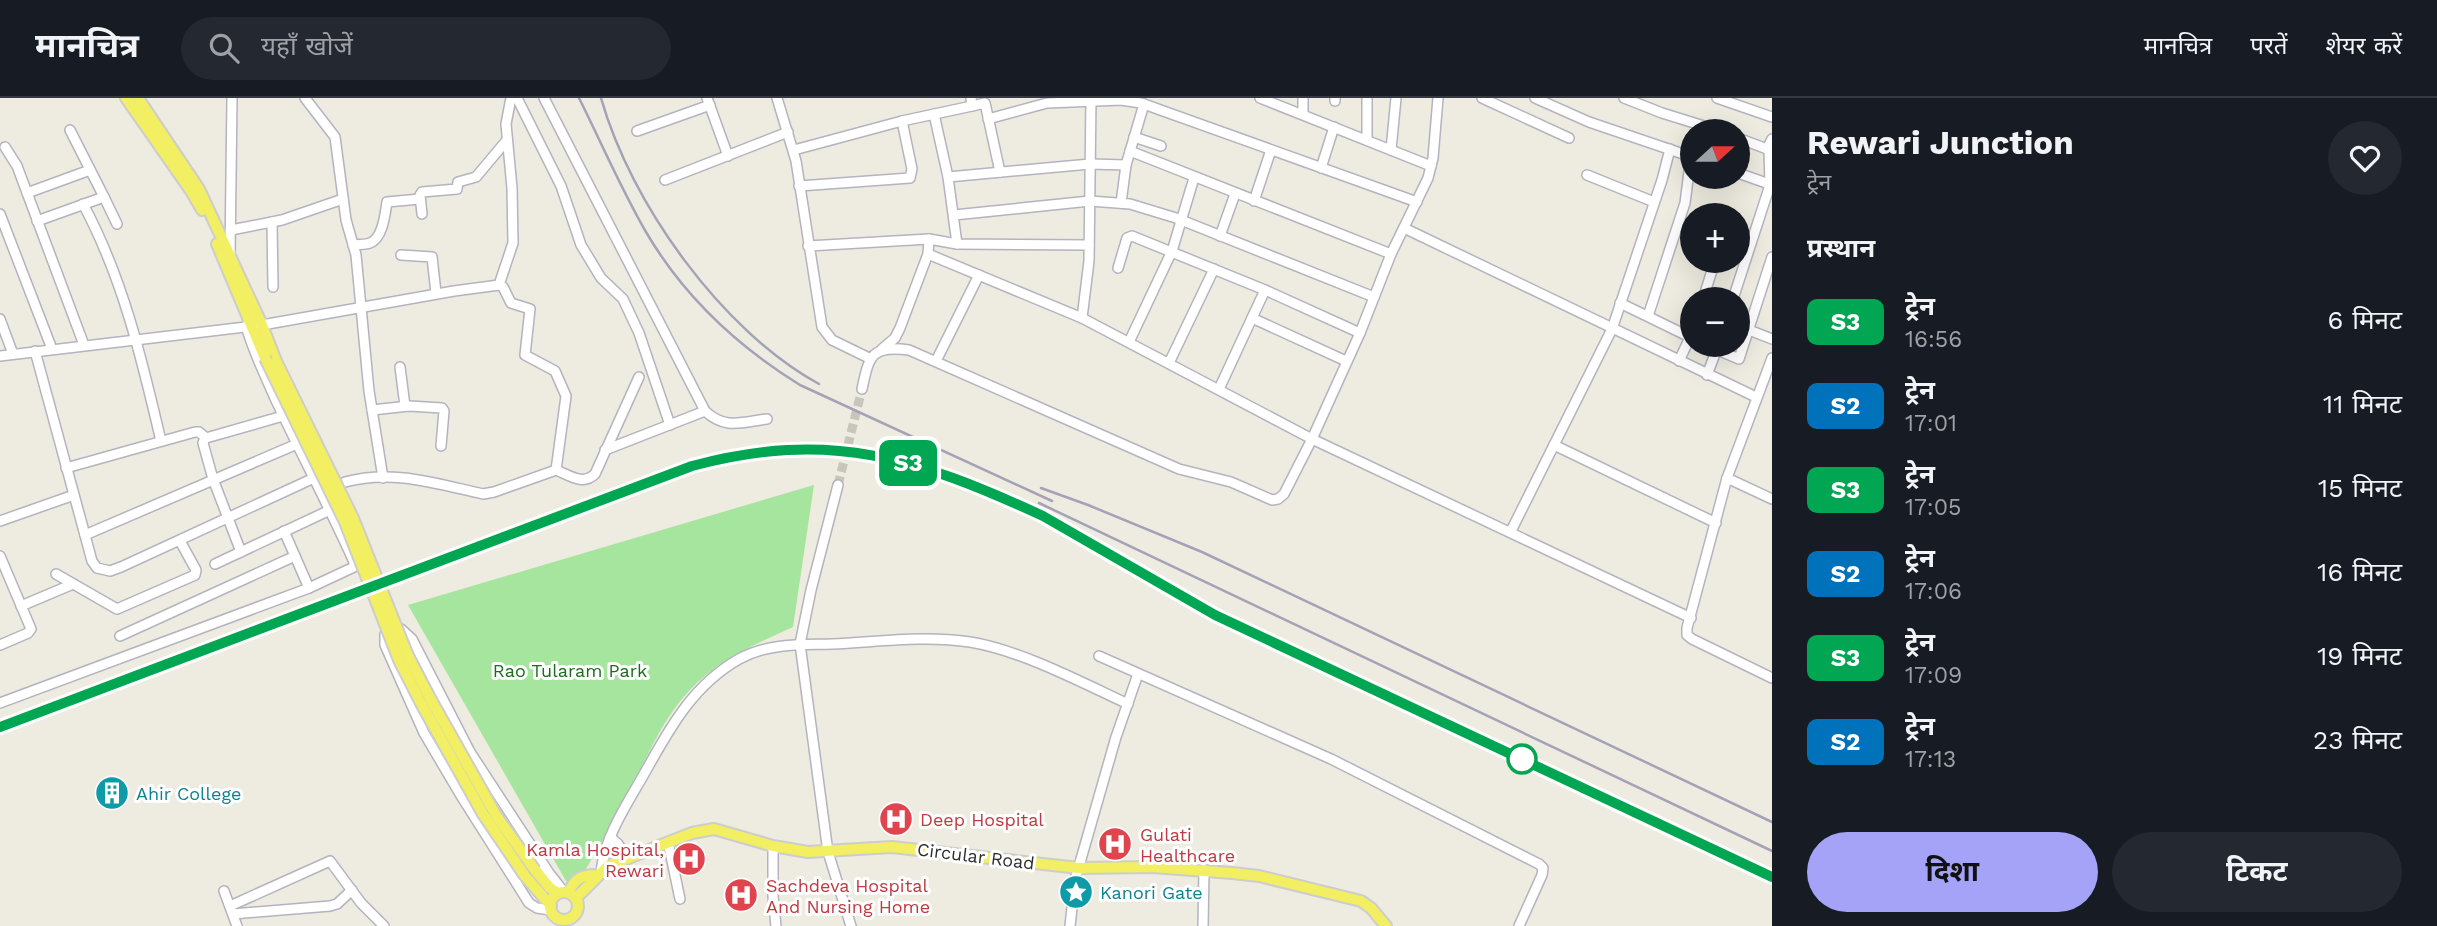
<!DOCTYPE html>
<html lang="hi">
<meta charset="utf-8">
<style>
body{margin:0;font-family:"Work Sans","Noto Sans Devanagari",sans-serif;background:#242831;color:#f1f3f6;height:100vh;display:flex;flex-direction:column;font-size:26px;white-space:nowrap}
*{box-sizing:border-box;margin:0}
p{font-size:23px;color:#9ea1a6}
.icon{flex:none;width:38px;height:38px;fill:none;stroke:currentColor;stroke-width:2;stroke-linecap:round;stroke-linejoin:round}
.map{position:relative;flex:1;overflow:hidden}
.side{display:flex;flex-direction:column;background:#171b24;width:665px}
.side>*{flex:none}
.badge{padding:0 14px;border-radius:10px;font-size:24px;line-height:46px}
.needle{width:46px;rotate:69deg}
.fabs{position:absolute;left:1680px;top:21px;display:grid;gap:14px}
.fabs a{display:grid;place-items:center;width:70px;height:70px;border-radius:50%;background:#171b24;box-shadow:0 7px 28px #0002;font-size:35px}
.map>.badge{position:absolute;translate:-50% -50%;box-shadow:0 0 0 4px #fff}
h2{padding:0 35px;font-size:26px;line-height:63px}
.round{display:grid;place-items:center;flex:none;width:74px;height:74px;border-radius:37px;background:#242831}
.headline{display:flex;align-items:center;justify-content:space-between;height:119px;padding:0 35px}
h1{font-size:33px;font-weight:700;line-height:52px}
.button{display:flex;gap:14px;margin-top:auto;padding:14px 35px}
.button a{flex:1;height:80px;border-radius:42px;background:#a4a3f8;color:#111;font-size:28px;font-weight:700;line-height:80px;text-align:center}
.button a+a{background:#242831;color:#f1f3f6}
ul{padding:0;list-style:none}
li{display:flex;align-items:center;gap:21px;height:84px;padding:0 35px}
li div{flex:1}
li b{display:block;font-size:26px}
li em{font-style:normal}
li .badge{min-width:77px;font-weight:700;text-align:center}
header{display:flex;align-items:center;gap:42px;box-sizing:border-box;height:98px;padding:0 35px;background:#171b24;border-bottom:2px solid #363941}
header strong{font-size:33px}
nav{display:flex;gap:38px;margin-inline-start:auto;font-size:24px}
.search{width:490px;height:63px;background:#242831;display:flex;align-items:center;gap:18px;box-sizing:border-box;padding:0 24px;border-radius:38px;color:#9ea1a6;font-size:26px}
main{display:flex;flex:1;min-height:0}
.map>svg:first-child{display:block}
.green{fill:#a6e59d}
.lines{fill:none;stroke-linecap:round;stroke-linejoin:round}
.minor-tunnel{stroke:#c7c5bc;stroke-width:9;stroke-dasharray:9 4.5;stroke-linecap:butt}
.minor-casing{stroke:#b4b3c0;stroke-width:12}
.major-casing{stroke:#cdcdcd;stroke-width:14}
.minor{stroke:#fff;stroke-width:9}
.major{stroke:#f2ef62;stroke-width:10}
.rail{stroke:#a4a2b7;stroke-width:2.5}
.major-bridge-casing{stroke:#cdcdcd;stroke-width:14;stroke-linecap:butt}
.major-bridge{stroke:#f2ef62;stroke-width:10}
.line-casing{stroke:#fff;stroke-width:16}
.line{stroke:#00a651;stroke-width:10}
.stop-dot{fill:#fff;stroke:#00a651;stroke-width:3.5}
.labels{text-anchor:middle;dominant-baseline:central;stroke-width:6;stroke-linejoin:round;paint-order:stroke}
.park-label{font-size:18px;fill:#1b6d1c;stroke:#fff}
.culture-label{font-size:18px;fill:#0d838f;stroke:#fff;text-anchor:start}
.health-label{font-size:18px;fill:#be3a42;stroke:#fff;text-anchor:start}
.street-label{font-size:18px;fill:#2d2d2d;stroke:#fff}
</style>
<header>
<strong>मानचित्र</strong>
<div class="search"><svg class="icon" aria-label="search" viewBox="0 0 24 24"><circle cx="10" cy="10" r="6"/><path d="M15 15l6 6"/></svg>यहाँ खोजें</div>
<nav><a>मानचित्र</a><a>परतें</a><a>शेयर करें</a></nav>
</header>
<main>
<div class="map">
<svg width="1772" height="828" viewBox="0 0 1772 828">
<rect width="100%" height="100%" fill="#eeebe0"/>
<path class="green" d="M814,387L793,529C756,546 717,562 689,593C660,624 644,666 625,703C609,733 591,762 574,791L566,783L408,507Z"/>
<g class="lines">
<path class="minor-tunnel" d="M838,387L862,291"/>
<g class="minor-casing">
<g id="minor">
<path d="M305,0L335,39L346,122L356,157L369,293L383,380"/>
<path d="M517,0L561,88L581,147L601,180L623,201L639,235L670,327"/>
<path d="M544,0L705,313C725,332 742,324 767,321"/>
<path d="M707,0L728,58"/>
<path d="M777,0L796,63L822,229L832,242L869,260"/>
<path d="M971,0L972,8L985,5L1000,74"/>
<path d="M1091,0L1089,163L1082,220L1312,341L1691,520"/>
<path d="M1260,0L1431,68"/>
<path d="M1482,0L1569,40"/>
<path d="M1535,0L1589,24L1692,59"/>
<path d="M1624,0L1662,15L1720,33"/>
<path d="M1717,0L1772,19"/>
<path d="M1335,3V0"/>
<path d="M934,16L948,79L957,146"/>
<path d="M1303,16V0"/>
<path d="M988,21L1047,5L1121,2L1141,5L1417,104"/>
<path d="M637,33L710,7"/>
<path d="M1134,39L1161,48"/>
<path d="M1738,40L1767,51L1772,41"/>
<path d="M1367,42V0"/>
<path d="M5,49L17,68L84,247"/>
<path d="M794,52L902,23L972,8"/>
<path d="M1391,52L1396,0"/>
<path d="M1130,53L1391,156"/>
<path d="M1321,70L1334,29"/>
<path d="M1738,75L1772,87"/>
<path d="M1587,77L1654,104"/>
<path d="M948,79L1090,66L1126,67"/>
<path d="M665,82L788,34"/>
<path d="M799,88L910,80L912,71L902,23"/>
<path d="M27,95L90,72"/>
<path d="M104,99L117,126"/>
<path d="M1254,103L1271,52"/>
<path d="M1121,105L1126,67L1144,6"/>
<path d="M83,106C123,180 142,262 161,343"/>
<path d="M0,116L52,251"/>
<path d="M422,116L420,97L422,94L457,91L458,84L476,79L507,42"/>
<path d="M954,117L1090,103L1130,106L1176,120L1374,199"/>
<path d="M37,123L104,99L70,32"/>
<path d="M272,124L273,189"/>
<path d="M1404,130L1756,299"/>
<path d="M231,132L282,122L343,101"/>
<path d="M1220,138L1235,96"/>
<path d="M353,147C358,146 366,147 370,145C383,140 385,116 387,104L420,101"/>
<path d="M808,148L929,141L957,146L1089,147"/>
<path d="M230,156L232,0"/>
<path d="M928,156L1082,220"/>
<path d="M401,157L432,159L436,195"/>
<path d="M1118,170L1127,140L1132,138L1265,192L1360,235"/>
<path d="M499,187L503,189L511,205L530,211L525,257L555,273L566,298L556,372"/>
<path d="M499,187L513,145L512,90L506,26L511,0"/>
<path d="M1703,201L1715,163"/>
<path d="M1733,201L1770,87L1769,52"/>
<path d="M1620,205L1692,240"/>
<path d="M1648,218L1685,105L1691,58"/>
<path d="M1252,220L1346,263"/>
<path d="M0,221L13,256"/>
<path d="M1749,232L1772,241"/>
<path d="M1129,244L1172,153L1194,80"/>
<path d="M1706,247L1739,261L1772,159"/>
<path d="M882,251L895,240L900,230L928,156L929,141"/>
<path d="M35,253L92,463L97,470L110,473L121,469L314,380"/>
<path d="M0,258L262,227L454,193L499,187"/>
<path d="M1772,260L1727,380L1687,530V537L1692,541L1772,580"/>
<path d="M936,263L979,177"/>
<path d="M1679,263L1692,235"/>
<path d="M1169,265L1214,171"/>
<path d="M400,269L405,308"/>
<path d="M1707,277L1718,248"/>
<path d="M862,291C869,258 871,247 909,252L1179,371L1231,384L1272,402L1278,401L1284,396L1312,341L1360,235L1391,156L1428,80L1433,60L1438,0"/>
<path d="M1219,291L1265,192"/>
<path d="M372,312L409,308L442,310L444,313L441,348"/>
<path d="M205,340L203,345L213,381L241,454"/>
<path d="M1554,347L1716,425"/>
<path d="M605,352L705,313"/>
<path d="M66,370L195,334H199L206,340L283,318"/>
<path d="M1727,380L1772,401"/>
<path d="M345,384C393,371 437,386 483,396L494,394L556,372C569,377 583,388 595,376L639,279"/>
<path d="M838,387L811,492L800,546L828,754L851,828"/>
<path d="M0,423L74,397"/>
<path d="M284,433L309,490"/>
<path d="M1511,433L1612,231L1662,82L1670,51"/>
<path d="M85,437L297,346"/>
<path d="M0,458L31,531L28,535L0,547"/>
<path d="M215,466L330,412"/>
<path d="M56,476L117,511L195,477L196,472L180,443"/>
<path d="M21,508L73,486"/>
<path d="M120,538L295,458"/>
<path d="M1099,558L1331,661L1539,766L1543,770L1542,777L1519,828"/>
<path d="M0,605L309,490L354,469V464C329,408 300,354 274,298C264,275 253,253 246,228"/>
<path d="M610,739L618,746L626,759"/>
<path d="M668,744L680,801"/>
<path d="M773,748V798L776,828"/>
<path d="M601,774C605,736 630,702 648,669C672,626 695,586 739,561C768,545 800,547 832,546C878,544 923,537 970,544C1020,552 1081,584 1128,606"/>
<path d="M224,793L237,828"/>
<path d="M230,808L330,763L361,805L384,828"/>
<path d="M551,812L537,810L529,805L460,696L424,635L385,547V536L392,531H401L412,541L470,654L549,775L564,794"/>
<path d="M233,816L330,808L337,806L352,792"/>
<path d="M1070,828L1075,782L1116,639L1138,576"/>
<path d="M1203,828L1204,772"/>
</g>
</g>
<g class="major-casing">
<g id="major">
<path d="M126,0L191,93L202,112"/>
<path d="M138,0L199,91L262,227L276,263"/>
<path d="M217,146L265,260"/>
<path d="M535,772L550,790L558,795"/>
<path d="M525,778L551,808"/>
<path d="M569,794C575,780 582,777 597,777"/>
<circle cx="564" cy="808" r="14"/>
<path d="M576,800L608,768L692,735L714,731L773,748L808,754L892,749L1079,770L1153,769L1232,775L1259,778L1361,803L1371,810L1386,828"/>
</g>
</g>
<use href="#minor" class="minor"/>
<use href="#major" class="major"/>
<g class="rail">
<path d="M579,0C601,44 621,91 646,134C684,199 737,248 800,287L1052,403"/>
<path d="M601,0C631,106 722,233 819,286"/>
<path d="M1041,390L1088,407L1202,454L1772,724"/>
<path d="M1039,405L1772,753"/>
<path d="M0,629L692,368C718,361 744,354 771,352C868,343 956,378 1043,418L1215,517L1772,779"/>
</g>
<g class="major-bridge-casing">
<g id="major-bridge">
<path d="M265,260L345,424L399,562L422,607L483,716L525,778"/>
<path d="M276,263L353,420L408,558L431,602L497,719L535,772"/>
</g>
</g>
<use href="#major-bridge" class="major-bridge"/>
</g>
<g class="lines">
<g class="line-casing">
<path id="line" d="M0,629L692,368C830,331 917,360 1043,418L1215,517L1772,779"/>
</g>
<use href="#line" class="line"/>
</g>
<defs>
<g id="building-disc" transform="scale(1.75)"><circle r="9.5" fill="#0f9aa8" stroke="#fff"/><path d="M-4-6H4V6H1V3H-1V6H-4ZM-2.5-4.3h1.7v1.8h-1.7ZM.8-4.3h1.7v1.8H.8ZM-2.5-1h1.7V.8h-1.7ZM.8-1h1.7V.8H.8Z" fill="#fff"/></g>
<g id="hospital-disc" transform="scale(1.75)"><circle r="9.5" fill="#e0444e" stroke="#fff"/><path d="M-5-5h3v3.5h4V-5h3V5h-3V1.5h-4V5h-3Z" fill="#fff"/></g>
<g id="sight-disc" transform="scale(1.75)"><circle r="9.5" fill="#0f9aa8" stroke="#fff"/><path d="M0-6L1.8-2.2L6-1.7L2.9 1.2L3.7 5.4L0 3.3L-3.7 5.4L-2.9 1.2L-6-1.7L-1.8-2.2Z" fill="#fff"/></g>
</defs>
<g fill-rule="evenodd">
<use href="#building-disc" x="112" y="695"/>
<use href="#hospital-disc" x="896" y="721"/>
<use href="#hospital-disc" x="1115" y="746"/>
<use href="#hospital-disc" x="689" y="761"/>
<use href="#sight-disc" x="1076" y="794"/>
<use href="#hospital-disc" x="741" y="797"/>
</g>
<circle class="stop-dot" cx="1522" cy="661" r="14"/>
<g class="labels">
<g class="park-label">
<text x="570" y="572">Rao Tularam Park</text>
</g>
<g class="culture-label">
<text x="136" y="695">Ahir College</text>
<text x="1100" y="794">Kanori Gate</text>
</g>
<g class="health-label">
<text x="920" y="721">Deep Hospital</text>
<text x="1140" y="736">Gulati<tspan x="1140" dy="21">Healthcare</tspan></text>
<text x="664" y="751" text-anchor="end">Kamla Hospital,<tspan x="664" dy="21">Rewari</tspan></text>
<text x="766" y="787">Sachdeva Hospital<tspan x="766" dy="21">And Nursing Home</tspan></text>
</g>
<g class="street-label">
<text transform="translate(976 758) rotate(7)">Circular Road</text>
</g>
</g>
</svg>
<div class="fabs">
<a><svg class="needle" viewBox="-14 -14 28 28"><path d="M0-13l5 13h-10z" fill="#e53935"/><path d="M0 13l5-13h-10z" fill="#9ea1a6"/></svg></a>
<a>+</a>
<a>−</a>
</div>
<b class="badge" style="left:908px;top:365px;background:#00a651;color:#fff">S3</b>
</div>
<section class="side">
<div class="headline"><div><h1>Rewari Junction</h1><p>ट्रेन</p></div><a class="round"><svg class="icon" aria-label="heart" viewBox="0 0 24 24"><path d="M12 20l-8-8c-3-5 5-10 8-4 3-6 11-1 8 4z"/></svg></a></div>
<h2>प्रस्थान</h2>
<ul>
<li><span class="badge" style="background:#00a651;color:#fff">S3</span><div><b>ट्रेन</b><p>16:56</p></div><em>6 मिनट</em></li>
<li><span class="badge" style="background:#0072bc;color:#fff">S2</span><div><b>ट्रेन</b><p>17:01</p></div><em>11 मिनट</em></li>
<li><span class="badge" style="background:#00a651;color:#fff">S3</span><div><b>ट्रेन</b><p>17:05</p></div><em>15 मिनट</em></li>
<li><span class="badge" style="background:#0072bc;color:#fff">S2</span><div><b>ट्रेन</b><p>17:06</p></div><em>16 मिनट</em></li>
<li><span class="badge" style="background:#00a651;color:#fff">S3</span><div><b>ट्रेन</b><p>17:09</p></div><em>19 मिनट</em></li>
<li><span class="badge" style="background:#0072bc;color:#fff">S2</span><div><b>ट्रेन</b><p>17:13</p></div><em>23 मिनट</em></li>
</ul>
<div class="button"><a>दिशा</a><a>टिकट</a></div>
</section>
</main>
